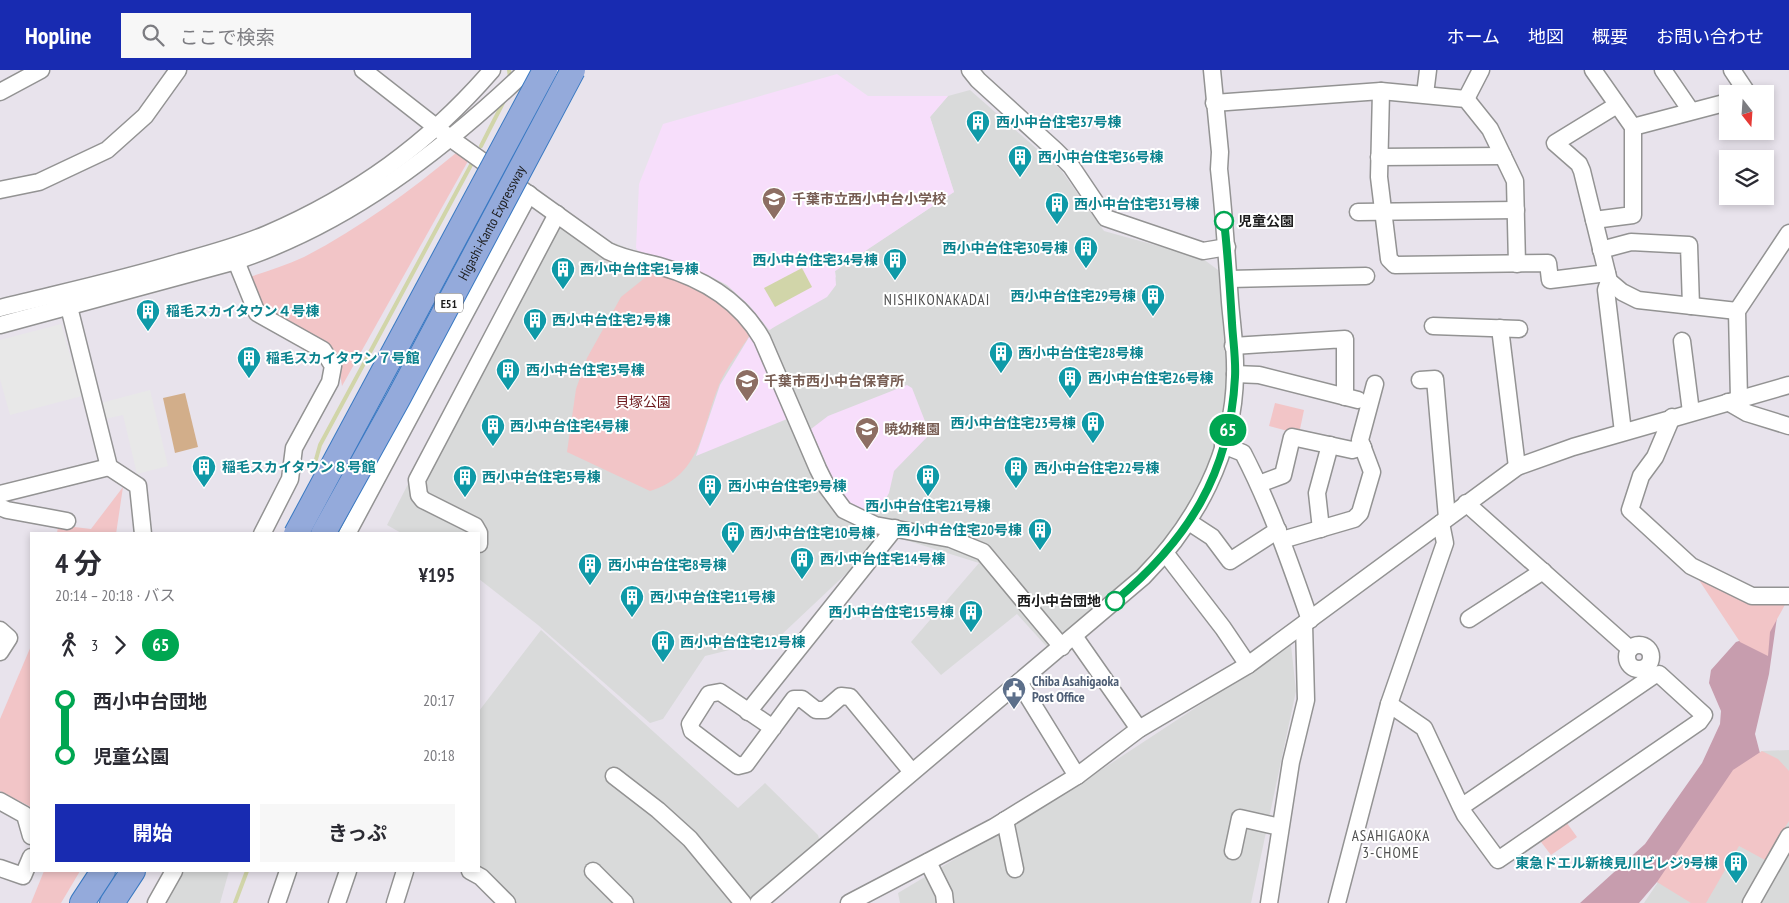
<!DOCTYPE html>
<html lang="ja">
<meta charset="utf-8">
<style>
body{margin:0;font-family:"PT Sans Narrow","Noto Sans JP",sans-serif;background:#f7f7f7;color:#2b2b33;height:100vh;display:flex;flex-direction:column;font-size:19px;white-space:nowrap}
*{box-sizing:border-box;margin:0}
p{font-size:16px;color:#7c7c81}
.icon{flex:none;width:28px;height:28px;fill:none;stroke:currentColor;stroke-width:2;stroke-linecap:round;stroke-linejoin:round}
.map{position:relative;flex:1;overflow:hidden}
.side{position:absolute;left:30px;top:462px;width:450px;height:340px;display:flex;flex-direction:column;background:#fff;border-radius:0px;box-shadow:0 2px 8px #0003}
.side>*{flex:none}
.badge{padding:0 10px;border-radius:16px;font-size:18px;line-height:32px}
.needle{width:32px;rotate:163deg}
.fabs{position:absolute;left:1719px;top:15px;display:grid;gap:10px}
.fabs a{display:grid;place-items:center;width:55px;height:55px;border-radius:0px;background:#fff;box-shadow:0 2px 8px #0003;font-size:25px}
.map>.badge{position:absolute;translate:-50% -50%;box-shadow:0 0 0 2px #fff}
.legs{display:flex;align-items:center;gap:8px;height:55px;padding:0 25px;font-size:16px}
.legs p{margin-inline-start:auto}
.summary{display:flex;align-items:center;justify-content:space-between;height:85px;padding:0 25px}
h1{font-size:28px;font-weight:700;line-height:38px}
.button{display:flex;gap:10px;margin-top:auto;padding:10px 25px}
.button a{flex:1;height:58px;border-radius:0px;background:#182bb1;color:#fff;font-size:20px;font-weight:700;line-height:58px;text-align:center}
.button a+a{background:#f7f7f7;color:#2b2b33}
ul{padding:0 25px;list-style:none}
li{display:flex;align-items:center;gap:18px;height:55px;font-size:19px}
li i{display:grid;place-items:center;width:8px;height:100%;margin:0 6px;background:currentColor}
li i::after{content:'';width:12px;height:12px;margin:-6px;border:4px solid;border-radius:50%;background:#fff}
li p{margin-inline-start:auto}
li:first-child i{background:linear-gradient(#0000 50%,currentColor 0)}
li:last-child i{background:linear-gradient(currentColor 50%,#0000 0)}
header{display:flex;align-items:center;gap:30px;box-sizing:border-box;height:70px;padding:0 25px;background:#182bb1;color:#fff}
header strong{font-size:24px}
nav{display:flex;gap:28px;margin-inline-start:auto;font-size:18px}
.search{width:350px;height:45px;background:#f7f7f7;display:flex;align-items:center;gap:12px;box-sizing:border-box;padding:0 18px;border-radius:0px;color:#7c7c81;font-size:19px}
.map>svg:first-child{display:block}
.residential{fill:#d9dada}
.education{fill:#f7defb}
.forest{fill:#c79dae}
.park{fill:#f2c5c7}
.pitch{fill:#d2ae8a}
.parking{fill:#e8e8e8}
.water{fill:#d1d5a9}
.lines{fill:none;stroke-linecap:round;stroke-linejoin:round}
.stream{stroke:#d1d5a9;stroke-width:4}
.minor-casing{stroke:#939393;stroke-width:19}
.highway-casing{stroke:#3979c2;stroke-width:26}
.minor{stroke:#fff;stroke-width:16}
.highway{stroke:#94aadb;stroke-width:24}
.highway-bridge-casing{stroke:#3979c2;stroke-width:26;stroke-linecap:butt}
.highway-bridge{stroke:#94aadb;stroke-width:24}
.line-1-casing{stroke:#fff;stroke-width:11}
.line-1{stroke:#00a651;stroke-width:8}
.stop-1-dot{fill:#fff;stroke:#00a651;stroke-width:2.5}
.labels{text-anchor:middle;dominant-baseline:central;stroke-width:4;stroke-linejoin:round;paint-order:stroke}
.shield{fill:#fff;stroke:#606060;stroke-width:1}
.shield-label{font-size:12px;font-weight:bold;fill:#1c1c1c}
.culture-label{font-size:14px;font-weight:bold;fill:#0d838f;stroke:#fff;text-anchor:start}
.education-label{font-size:14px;font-weight:bold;fill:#785e54;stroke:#fff;text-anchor:start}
.stop-label{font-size:14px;font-weight:bold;fill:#1c1c1c;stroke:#fff;text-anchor:start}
.street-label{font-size:14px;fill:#1c1c1c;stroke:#fff}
.park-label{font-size:14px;fill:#6d181c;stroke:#fff}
.service-label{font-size:14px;font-weight:bold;fill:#4e5e75;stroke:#fff;text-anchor:start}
.neighbourhood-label{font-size:15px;letter-spacing:1px;fill:#4f4f4f;stroke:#fff}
</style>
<header>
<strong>Hopline</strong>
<div class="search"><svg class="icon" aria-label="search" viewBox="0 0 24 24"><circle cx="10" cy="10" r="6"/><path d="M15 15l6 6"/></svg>ここで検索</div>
<nav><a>ホーム</a><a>地図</a><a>概要</a><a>お問い合わせ</a></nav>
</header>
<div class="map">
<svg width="1789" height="833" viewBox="0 0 1789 833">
<rect width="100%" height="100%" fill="#e8e3ec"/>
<g class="residential">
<path d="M970,20L1061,100L1104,161L1202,188L1218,200L1227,307L1217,378L1188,437L1153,487L1047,577L1017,544L941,605L911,572L979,493L880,462L865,486L778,568L705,586L663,649L650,653L538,555L479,509V464H403L387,455L546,146L640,183L710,206L727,215L749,235L770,260L836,207L835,201L954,122L930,47L948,26Z"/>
<path d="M541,560L738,738L765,713L818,765L820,772L749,833H514L479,800V641Z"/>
<path d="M1291,575L1296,621L1251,833H900L898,823L1075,717Z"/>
<path d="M1789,680V833H1644L1733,700L1762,681Z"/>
<path d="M179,801H229L220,833H161Z"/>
</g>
<g class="education">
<path d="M837,4L868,26H948L930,47L954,122L835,201L836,215L827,227L769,260L749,235L727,215L710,206L640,183L636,178L639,114L663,54Z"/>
<path d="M751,264L759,277L787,349L696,386L720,315Z"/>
<path d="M907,315L912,318L930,364L894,401L889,423L877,444L855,437L838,421L811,359L828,346Z"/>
</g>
<path class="forest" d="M1779,533L1769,604L1755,664L1762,691L1678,819L1657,812L1639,833H1580L1645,774L1702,693L1720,654L1721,641L1709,613L1711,600L1736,572L1754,566Z"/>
<g class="park">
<path d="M456,83L468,91L342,316L338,292L260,238L250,207C267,201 287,195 304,187C358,159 409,122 456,83Z"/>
<path d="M651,203L695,216L718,229L751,263C741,280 726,297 719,315C701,359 702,405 650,421L567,382L576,319L587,288L621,227Z"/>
<path d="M1275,333L1304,340L1299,364L1269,356Z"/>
<path d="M123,417L116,464H57L58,455L91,459Z"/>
<path d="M1693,501L1787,531L1770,562L1768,586L1740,572Z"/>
<path d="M31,576V737L0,721V649Z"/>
<path d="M1762,681L1778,689L1789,701V751L1765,790L1739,776L1706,833H1691L1657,812L1733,700Z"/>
<path d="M1564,749L1577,767L1551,785L1538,768Z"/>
<path d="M44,801H80L61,833H31Z"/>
</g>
<path class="pitch" d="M185,323L198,377L175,383L163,328Z"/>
<g class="parking">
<path d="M61,254L82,326L10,345L0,309V270Z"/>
<path d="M150,320L168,396L137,404L123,345L105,349L101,333Z"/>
</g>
<path class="water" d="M802,198L812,217L775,237L764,218Z"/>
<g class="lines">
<g class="stream">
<path d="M509,0L510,8"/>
<path d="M481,76L505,29"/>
<path d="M315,393L320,375L471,95"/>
<path d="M235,833L247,801"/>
</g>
<g class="minor-casing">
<g id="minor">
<path d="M363,0L450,68L608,181C624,189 641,191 659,196C702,208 739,229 762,269L818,399L827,417L844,440L875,455L951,469L983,482L1062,577"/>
<path d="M970,0L978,10L1055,80L1071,96L1106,148L1203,181L1227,177"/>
<path d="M1593,0L1633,57V145L1594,150"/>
<path d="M1663,0L1691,41"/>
<path d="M1732,0L1748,24"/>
<path d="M1381,21L1379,107L1389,189L1395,195L1548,193L1550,210L1607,203"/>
<path d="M0,22L41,0"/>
<path d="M1425,24L1428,0"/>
<path d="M1466,29L1481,0"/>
<path d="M1214,33L1381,21L1466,29L1490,59L1515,111L1517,194"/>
<path d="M1617,35L1555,73L1579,94L1582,101L1609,211L1622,222L1638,230L1737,241"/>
<path d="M1633,57L1728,32"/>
<path d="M1379,87L1503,86"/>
<path d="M0,120L39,112L107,80L145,46L178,0"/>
<path d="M1358,142L1516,140"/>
<path d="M1601,180L1631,172L1689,175L1691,236"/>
<path d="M236,191L257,243L323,280L333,296L330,312L294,378L290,409L262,464"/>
<path d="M1229,209L1366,206"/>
<path d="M1609,211L1606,220L1623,362"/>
<path d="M69,237L109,397L138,416L143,464"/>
<path d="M0,238C60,223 121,210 180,192C209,184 239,176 267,164C357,125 428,74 492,0"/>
<path d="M0,255L236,191C348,154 442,81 527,0"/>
<path d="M1433,256L1519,259"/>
<path d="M1500,258L1517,397"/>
<path d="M1682,271L1691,342"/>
<path d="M1233,276L1345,269V327"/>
<path d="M1235,304L1259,305L1358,330"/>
<path d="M1420,310L1435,309L1447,448"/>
<path d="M1739,329L1737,241L1789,163"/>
<path d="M1728,332L1747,343L1789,356"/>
<path d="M1672,347L1655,387L1641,406L1630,440L1691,496L1752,526H1789"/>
<path d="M1223,375L1243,383C1271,437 1290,493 1310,550"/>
<path d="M1259,414L1283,405L1292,367L1352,380L1363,377"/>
<path d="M0,424L109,397"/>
<path d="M1466,433L1630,579"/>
<path d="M0,437L7,440L67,451"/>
<path d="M1189,452L1212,467L1230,491L1278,460"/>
<path d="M1321,459L1317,423L1330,375"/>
<path d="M347,464L529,124"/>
<path d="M1282,470L1354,449L1360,443L1372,402L1360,370L1375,314"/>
<path d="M479,474V463L475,456L423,430L419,425L417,410L557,144"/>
<path d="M1166,484L1223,558L1248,595"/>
<path d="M1469,549L1543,501"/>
<path d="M0,560L9,568L0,582"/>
<path d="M1074,566L1139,659"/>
<circle cx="1639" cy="587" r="12"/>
<path d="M1019,612L1077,706"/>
<path d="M1389,634L1445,473L1441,453"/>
<path d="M748,642L895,458"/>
<path d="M773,658L720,622L709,624L690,654L692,661L738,696L746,694L794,629H802L816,640H825L841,626L850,627L912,702"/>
<path d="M614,706L658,740L690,769L743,833"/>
<path d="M0,731L25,745L31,766"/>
<path d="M1005,750L1015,799"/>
<path d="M1233,781L1240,748L1280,757"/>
<path d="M928,792L944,824L945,833"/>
<path d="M0,798L23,806L31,787"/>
<path d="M470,801L481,807L507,833"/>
<path d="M593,801L625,833"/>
<path d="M156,833L174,801"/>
<path d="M277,833L288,801"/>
<path d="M337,833L348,801"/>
<path d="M395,833L405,801"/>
<path d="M758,833L1143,507C1196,453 1234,383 1235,305C1236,281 1232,256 1230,232C1227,188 1224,144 1219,99L1220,82L1212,0"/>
<path d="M849,833L994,757L1077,706L1139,659L1248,595L1517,397L1573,377L1789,315"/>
<path d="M1269,833L1291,692L1306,630L1304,554"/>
<path d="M1337,833L1389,634L1424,658L1461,737L1465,745L1498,790L1699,652L1704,645L1659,604L1653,606L1461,737"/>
<path d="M1751,833L1789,766"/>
</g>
</g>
<g class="highway-casing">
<g id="highway">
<path d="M82,833L103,801"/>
<path d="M112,833L133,801"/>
</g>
</g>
<use href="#minor" class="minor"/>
<use href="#highway" class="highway"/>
<g class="highway-bridge-casing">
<g id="highway-bridge">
<path d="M296,464L545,0"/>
<path id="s1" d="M323,464L398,329L573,0"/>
</g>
</g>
<use href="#highway-bridge" class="highway-bridge"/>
</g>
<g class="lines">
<g class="line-1-casing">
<path id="line-1" d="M1115,531C1188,470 1230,404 1235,307C1236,289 1233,271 1232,253C1230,219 1228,185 1224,151"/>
</g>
<use href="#line-1" class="line-1"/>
</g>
<defs>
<g id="building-pin" transform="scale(1.25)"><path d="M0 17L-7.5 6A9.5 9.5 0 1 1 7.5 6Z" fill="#0f9aa8" stroke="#fff"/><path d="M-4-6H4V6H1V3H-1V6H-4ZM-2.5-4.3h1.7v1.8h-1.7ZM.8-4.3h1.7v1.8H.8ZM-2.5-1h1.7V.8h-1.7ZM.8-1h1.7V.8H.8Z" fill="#fff"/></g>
<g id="school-pin" transform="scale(1.25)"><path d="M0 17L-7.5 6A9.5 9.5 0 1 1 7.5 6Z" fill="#8d6e63" stroke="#fff"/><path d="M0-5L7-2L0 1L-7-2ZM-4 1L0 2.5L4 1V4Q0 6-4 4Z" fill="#fff"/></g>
<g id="civic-pin" transform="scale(1.25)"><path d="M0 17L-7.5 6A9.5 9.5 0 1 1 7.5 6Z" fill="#5c6f8a" stroke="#fff"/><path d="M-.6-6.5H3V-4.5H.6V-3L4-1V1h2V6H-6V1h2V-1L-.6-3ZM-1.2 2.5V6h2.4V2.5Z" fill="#fff"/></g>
</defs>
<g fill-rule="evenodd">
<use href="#building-pin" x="978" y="52"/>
<use href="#building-pin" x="1020" y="87"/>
<use href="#school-pin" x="774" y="129"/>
<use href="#building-pin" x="1057" y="134"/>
<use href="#building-pin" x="1086" y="178"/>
<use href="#building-pin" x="895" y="190"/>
<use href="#building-pin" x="563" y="199"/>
<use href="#building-pin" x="1153" y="226"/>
<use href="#building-pin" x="148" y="241"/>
<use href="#building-pin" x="535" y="250"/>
<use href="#building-pin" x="1001" y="283"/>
<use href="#building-pin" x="249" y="288"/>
<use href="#building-pin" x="508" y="300"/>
<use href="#building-pin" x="1070" y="308"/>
<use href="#school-pin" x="747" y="311"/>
<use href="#building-pin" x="1093" y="353"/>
<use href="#building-pin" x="493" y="356"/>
<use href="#school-pin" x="867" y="359"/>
<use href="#building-pin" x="204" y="397"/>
<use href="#building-pin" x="1016" y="398"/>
<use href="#building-pin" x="928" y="406"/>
<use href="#building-pin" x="465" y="407"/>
<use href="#building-pin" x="710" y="416"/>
<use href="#building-pin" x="1040" y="460"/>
<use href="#building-pin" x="733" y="463"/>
<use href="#building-pin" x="802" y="489"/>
<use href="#building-pin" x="590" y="495"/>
<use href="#building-pin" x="632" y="527"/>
<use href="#building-pin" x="971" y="542"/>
<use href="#building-pin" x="663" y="572"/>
<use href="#civic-pin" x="1014" y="619"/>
<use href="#building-pin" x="1736" y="793"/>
</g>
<g class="stop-1-dot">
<circle cx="1224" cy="151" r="9"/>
<circle cx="1115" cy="531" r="9"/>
</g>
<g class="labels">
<rect class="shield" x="435" y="223.5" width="28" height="19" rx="4"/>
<g class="shield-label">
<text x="449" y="233">E51</text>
</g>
<g class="culture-label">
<text x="996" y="52">西小中台住宅37号棟</text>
<text x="1038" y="87">西小中台住宅36号棟</text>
<text x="1074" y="134">西小中台住宅31号棟</text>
<text x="1068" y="178" text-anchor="end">西小中台住宅30号棟</text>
<text x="878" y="190" text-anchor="end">西小中台住宅34号棟</text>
<text x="580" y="199">西小中台住宅1号棟</text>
<text x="1136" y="226" text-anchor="end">西小中台住宅29号棟</text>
<text x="166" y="241">稲毛スカイタウン４号棟</text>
<text x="552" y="250">西小中台住宅2号棟</text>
<text x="1018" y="283">西小中台住宅28号棟</text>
<text x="266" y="288">稲毛スカイタウン７号館</text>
<text x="526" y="300">西小中台住宅3号棟</text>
<text x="1088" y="308">西小中台住宅26号棟</text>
<text x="1076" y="353" text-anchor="end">西小中台住宅23号棟</text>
<text x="510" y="356">西小中台住宅4号棟</text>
<text x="222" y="397">稲毛スカイタウン８号館</text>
<text x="1034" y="398">西小中台住宅22号棟</text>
<text x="482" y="407">西小中台住宅5号棟</text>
<text x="728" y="416">西小中台住宅9号棟</text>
<text x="928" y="436" text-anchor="middle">西小中台住宅21号棟</text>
<text x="1022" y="460" text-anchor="end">西小中台住宅20号棟</text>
<text x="750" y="463">西小中台住宅10号棟</text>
<text x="820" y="489">西小中台住宅14号棟</text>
<text x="608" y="495">西小中台住宅8号棟</text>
<text x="650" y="527">西小中台住宅11号棟</text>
<text x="954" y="542" text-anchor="end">西小中台住宅15号棟</text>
<text x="680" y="572">西小中台住宅12号棟</text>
<text x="1718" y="793" text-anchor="end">東急ドエル新検見川ビレジ9号棟</text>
</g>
<g class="education-label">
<text x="792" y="129">千葉市立西小中台小学校</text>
<text x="764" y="311">千葉市西小中台保育所</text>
<text x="884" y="359">暁幼稚園</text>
</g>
<g class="stop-label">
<text x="1238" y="151">児童公園</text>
<text x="1101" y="531" text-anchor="end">西小中台団地</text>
</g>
<g class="street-label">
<text stroke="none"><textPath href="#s1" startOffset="354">Higashi-Kanto Expressway</textPath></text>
</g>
<g class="park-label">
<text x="643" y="332">貝塚公園</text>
</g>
<g class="service-label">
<text x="1032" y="611">Chiba Asahigaoka<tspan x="1032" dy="16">Post Office</tspan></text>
</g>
<g class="neighbourhood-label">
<text x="937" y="229">NISHIKONAKADAI</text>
<text x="1391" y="765">ASAHIGAOKA<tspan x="1391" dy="17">3-CHOME</tspan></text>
</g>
</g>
</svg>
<div class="fabs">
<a><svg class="needle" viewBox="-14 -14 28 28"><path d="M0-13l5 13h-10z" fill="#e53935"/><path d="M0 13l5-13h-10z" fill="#7c7c81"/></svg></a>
<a><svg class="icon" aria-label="layers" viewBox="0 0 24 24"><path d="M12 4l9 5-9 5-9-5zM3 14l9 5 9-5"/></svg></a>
</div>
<b class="badge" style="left:1228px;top:360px;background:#00a651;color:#fff">65</b>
<section class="side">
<div class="summary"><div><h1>4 分</h1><p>20:14 – 20:18 · バス</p></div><b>¥195</b></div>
<div class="legs"><svg class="icon" aria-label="walk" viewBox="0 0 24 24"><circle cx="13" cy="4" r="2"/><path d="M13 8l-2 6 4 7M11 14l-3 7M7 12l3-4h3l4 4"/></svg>3<svg class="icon" aria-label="forward" viewBox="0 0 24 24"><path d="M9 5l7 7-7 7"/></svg><b class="badge" style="background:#00a651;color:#fff">65</b></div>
<ul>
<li><i style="color:#00a651"></i><b>西小中台団地</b><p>20:17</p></li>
<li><i style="color:#00a651"></i><b>児童公園</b><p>20:18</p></li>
</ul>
<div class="button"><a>開始</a><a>きっぷ</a></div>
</section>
</div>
